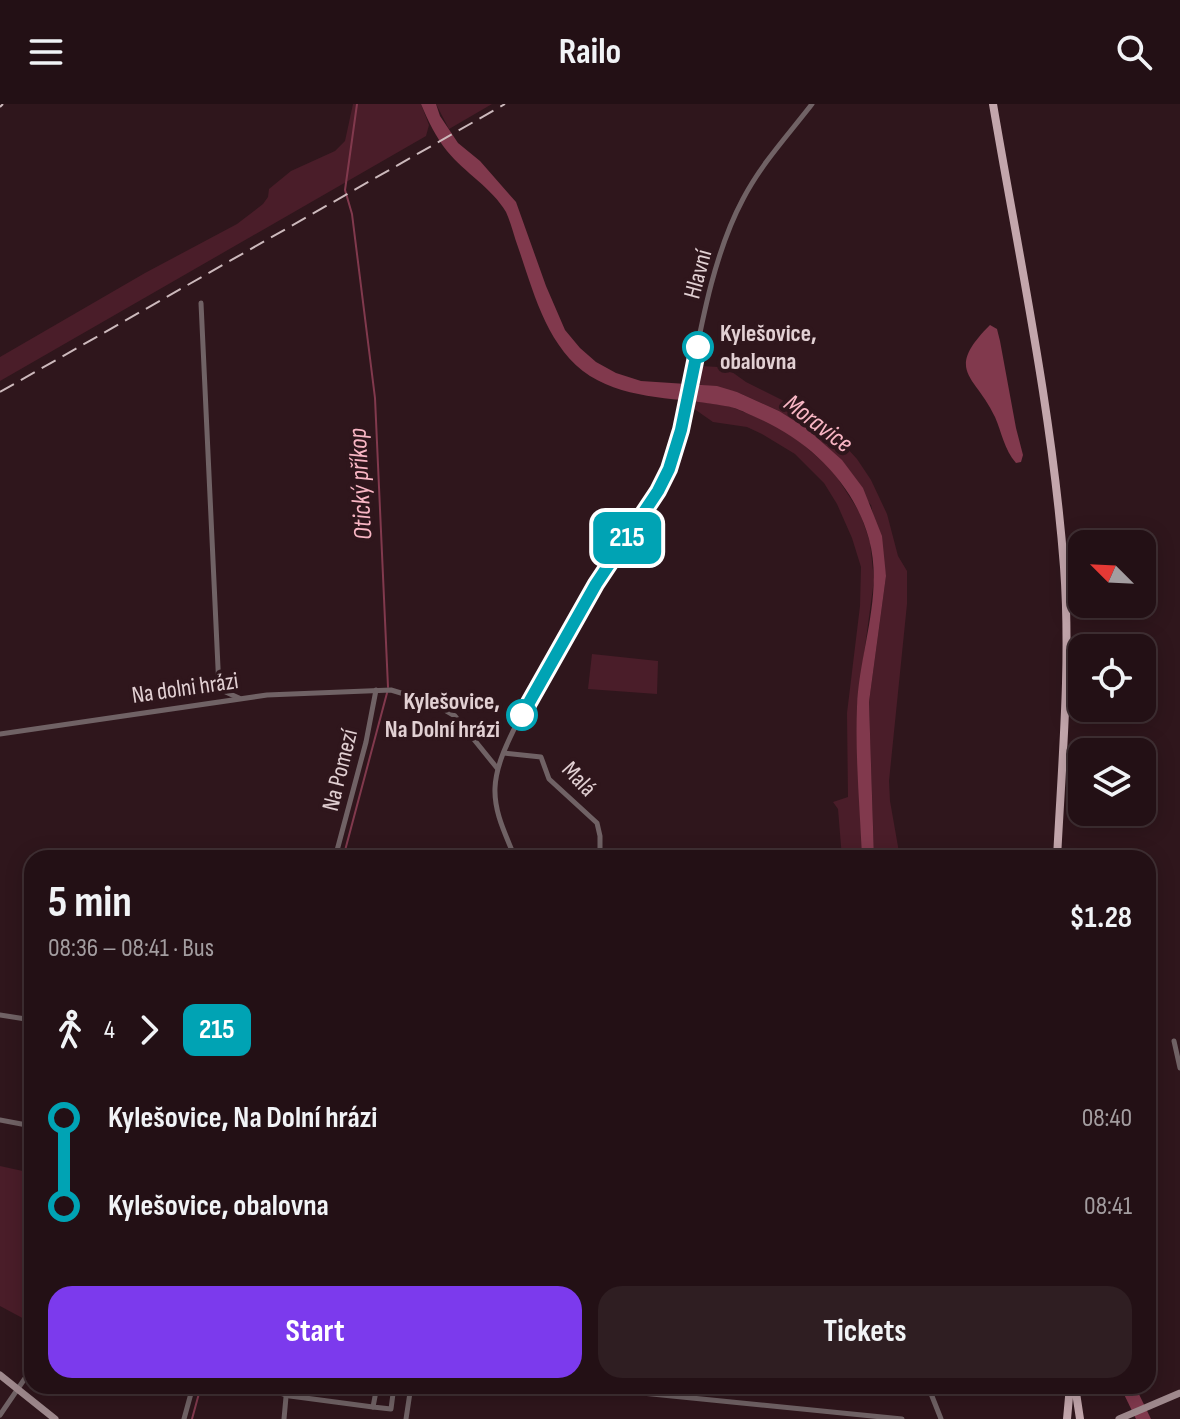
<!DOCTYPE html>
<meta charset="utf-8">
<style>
body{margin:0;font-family:"Sofia Sans Condensed",sans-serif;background:#2f1e22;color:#f1f3f6;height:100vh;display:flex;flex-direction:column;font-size:30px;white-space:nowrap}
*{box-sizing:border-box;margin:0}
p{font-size:26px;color:#a39da0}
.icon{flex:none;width:44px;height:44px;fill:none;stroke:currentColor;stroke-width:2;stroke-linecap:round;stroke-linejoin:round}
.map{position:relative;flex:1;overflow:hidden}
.details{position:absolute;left:24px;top:746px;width:1132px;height:544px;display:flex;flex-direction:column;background:#231015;border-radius:24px;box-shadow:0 4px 20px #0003,0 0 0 2px #403034}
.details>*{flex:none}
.badge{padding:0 16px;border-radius:12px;font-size:28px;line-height:52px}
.needle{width:52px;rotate:294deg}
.tools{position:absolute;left:1068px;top:426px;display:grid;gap:16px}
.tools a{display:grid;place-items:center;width:88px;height:88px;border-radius:16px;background:#231015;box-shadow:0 4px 20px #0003,0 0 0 2px #403034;font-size:40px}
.map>.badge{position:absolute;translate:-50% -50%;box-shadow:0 0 0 4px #fff}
.legs{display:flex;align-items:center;gap:12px;height:88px;padding:0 24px;font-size:26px}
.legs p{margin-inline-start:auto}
.head{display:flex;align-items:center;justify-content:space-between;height:136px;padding:0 24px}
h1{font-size:44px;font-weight:700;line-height:60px}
.primary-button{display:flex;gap:16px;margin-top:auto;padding:16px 24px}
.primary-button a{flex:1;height:92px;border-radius:24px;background:#7c3aed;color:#fff;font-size:32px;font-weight:700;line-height:92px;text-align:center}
.primary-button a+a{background:#2f1e22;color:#f1f3f6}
ul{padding:0 24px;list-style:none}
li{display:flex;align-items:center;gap:28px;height:88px;font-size:30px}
li i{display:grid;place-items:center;width:12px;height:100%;margin:0 10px;background:currentColor}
li i::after{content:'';width:20px;height:20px;margin:-10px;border:6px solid;border-radius:50%;background:#231015}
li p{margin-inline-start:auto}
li:first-child i{background:linear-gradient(#0000 50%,currentColor 0)}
li:last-child i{background:linear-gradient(currentColor 50%,#0000 0)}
header{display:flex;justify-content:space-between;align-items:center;height:104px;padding:0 24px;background:#231015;font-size:36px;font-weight:700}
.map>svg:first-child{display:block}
.green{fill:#4a1d29}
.water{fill:#81394d}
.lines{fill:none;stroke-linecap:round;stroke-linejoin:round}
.stream{stroke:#81394d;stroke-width:2}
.minor{stroke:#706265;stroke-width:5}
.secondary{stroke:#9f898d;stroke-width:7}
.primary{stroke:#c3a6ac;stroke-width:8}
.rail{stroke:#ccb9bc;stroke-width:2;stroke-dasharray:16 8;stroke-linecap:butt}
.line-1-casing{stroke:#fff;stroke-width:18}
.line-1{stroke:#00a3b4;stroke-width:12}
.stop-1-dot{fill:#fff;stroke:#00a3b4;stroke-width:4}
.labels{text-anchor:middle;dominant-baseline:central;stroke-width:8;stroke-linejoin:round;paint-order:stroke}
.street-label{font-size:24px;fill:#e2d0d3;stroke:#2f161c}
.stop-label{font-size:24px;font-weight:bold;fill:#e2d0d3;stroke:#2f161c;text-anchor:start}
.water-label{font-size:26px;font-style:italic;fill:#f9b6c4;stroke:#2f161c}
</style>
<header><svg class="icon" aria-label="menu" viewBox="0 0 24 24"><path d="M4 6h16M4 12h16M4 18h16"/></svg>Railo<svg class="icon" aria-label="search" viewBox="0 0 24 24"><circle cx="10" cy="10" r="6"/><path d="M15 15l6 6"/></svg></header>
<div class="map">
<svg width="1180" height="1315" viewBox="0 0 1180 1315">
<rect width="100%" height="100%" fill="#2f161c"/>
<g class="green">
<path d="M353,0H421L429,21L426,32L0,277V253L145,169L237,120L263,100L268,93L269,85L291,67L335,47L345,37Z"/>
<path d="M436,0H492L449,25Z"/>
<path d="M701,262L718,263L732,268L746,278L800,305L835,331L857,355L871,376L887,410L898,452L907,467V500L889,677L890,697L900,754H874V751L869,598L886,472L871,401L779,307L737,288L697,280Z"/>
<path d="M694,297L729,302L773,320L798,336L833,367L860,409L870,438L874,476L857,602L862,754H842L838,705L833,698L848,693L847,609L860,502L861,463L852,434L837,400L824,379L795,350L762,330L747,323L713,318L693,304Z"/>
<path d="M592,550L658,557L657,590L588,585Z"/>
<path d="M0,1062L32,1069V1210L28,1217L0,1202Z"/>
</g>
<g class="water">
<path d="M421,0H436L440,12L458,39L480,57L516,98L546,182L565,226L580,244L596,258L616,269L641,277L717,282L737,288L779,307L806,324L842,356L863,384L882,432L886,472L869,598L874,754H862C860,704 855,653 857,603C859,548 884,490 869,435C853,377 807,335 753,312C744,308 735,303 725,302C680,293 630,297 590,272C547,244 534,189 518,143C514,132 511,119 506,108C492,84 465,69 447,47C436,33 428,17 421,0Z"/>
<path d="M990,221L997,225L1000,237L1016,324L1023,351L1021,358L1016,359C1004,345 1002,329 995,313C976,271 943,268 990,221Z"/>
<path d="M1120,1282H1135L1151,1315H1136Z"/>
</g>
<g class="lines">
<g class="stream">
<path d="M357,0L345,86L352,110L375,294L388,583"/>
<path d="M343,754L387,589"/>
<path d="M192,1315L201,1282"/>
</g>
<g class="minor">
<path d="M201,199L219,585L239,594"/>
<path d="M0,630L267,591L391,586L431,598L455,612L497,664"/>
<path d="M504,649L541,653L549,675L597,719L600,732V754"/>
<path d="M335,754L366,638L376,586"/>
<path d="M515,754C506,731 494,709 495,684C496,658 511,632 522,609C547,560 576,512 606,466C631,428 658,392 675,350C695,269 704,168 743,95C761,60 789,30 812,0"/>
<path d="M0,911L32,916"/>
<path d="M1174,937L1180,964"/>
<path d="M0,1016L32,1022"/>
<path d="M257,1282L290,1292L373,1303"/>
<path d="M377,1282L373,1303L391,1305L394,1282"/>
<path d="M928,1282L941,1315"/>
<path d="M592,1284L902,1315"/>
<path d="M0,1311L32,1264"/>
<path d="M184,1315L193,1282"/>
<path d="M284,1315L287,1282"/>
<path d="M406,1315L411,1282"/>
</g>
<g class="secondary">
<path d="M0,1271L55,1315"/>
<path d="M1119,1315L1180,1289"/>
</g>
<g class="primary">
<path d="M993,0C1019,153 1052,307 1064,463C1071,559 1062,657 1057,754"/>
<path d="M1075,1282L1080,1315"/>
<path d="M1067,1315L1070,1282"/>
</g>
<g class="rail">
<path d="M0,3L3,0"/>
<path d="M0,288L505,0"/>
</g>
</g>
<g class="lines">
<g class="line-1-casing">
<path id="line-1" d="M522,611L596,480L658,387L669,365L681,326L698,243"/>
</g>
<use href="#line-1" class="line-1"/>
</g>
<g class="stop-1-dot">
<circle cx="698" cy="243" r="14"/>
<circle cx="522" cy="611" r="14"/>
</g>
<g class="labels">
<g class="street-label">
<text transform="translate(698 170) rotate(-75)">Hlavní</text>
<text transform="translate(185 584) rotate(-8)">Na dolni hrázi</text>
<text transform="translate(340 666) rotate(-76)">Na Pomezí</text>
<text transform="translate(579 675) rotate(47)">Malá</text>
</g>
<g class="stop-label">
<text x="720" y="229">Kylešovice,<tspan x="720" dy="28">obalovna</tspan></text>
<text x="500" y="597" text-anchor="end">Kylešovice,<tspan x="500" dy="28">Na Dolní hrázi</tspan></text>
</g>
<g class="water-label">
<text transform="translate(818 320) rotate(37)">Moravice</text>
<text transform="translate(361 380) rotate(-93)">Otický příkop</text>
</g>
</g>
</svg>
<div class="tools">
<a><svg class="needle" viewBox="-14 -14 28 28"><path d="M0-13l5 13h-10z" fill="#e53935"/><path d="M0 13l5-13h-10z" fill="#a39da0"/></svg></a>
<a><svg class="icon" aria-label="locate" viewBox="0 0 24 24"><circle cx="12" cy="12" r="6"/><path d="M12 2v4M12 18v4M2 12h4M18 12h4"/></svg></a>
<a><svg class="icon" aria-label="layers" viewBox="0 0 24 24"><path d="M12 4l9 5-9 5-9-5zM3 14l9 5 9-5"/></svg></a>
</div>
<b class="badge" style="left:627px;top:434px;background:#00a3b4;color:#fff">215</b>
<section class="details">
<div class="head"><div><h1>5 min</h1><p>08:36 – 08:41 · Bus</p></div><b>$1.28</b></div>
<div class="legs"><svg class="icon" aria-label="walk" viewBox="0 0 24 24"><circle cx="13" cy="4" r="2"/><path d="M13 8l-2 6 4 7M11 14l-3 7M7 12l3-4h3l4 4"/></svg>4<svg class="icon" aria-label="forward" viewBox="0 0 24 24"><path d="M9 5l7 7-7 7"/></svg><b class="badge" style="background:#00a3b4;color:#fff">215</b></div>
<ul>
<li><i style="color:#00a3b4"></i><b>Kylešovice, Na Dolní hrázi</b><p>08:40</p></li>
<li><i style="color:#00a3b4"></i><b>Kylešovice, obalovna</b><p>08:41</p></li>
</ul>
<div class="primary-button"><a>Start</a><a>Tickets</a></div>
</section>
</div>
